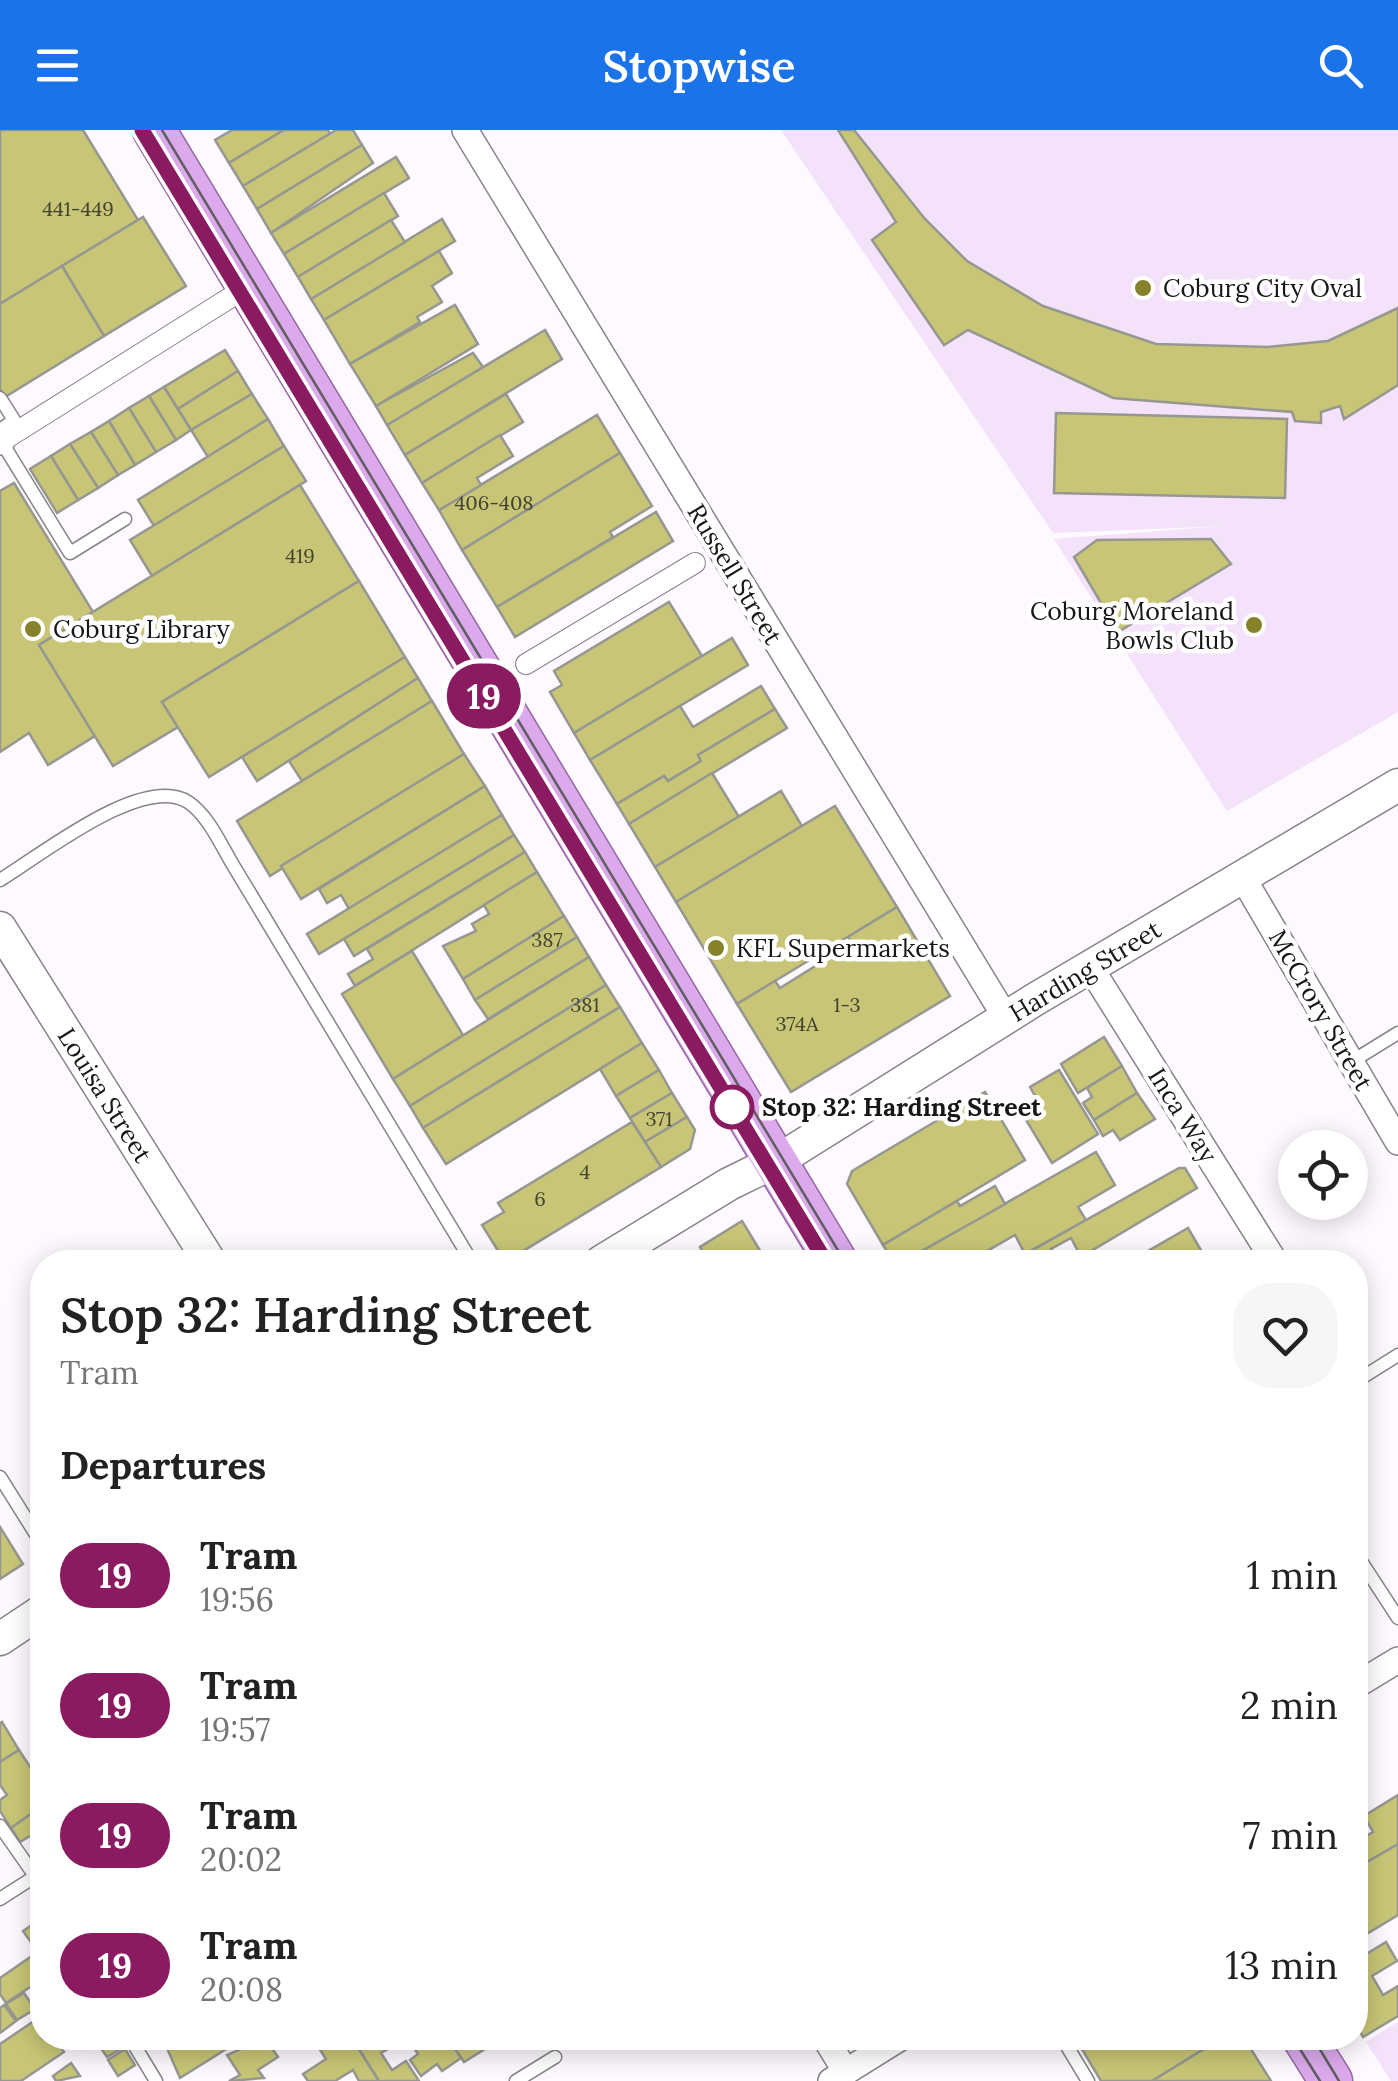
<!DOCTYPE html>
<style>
body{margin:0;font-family:Lora,serif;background:#f6f6f6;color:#222;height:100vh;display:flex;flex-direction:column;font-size:38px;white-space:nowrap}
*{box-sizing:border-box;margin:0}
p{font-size:32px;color:#767676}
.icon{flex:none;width:55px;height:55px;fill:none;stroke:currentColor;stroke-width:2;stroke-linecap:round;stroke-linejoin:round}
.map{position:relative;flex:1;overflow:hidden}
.panel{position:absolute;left:30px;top:1120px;width:1338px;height:800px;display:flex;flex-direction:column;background:#fff;border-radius:40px;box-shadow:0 5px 25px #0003}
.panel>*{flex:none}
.badge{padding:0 20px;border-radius:32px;font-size:35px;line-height:65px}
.buttons{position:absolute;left:1278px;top:1000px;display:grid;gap:20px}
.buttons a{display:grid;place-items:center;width:90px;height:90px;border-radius:50%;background:#fff;box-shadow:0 5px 25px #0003;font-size:50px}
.map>.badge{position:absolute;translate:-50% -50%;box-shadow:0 0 0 5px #fff}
h2{padding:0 30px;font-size:38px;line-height:90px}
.round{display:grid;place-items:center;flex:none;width:105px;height:105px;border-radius:40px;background:#f6f6f6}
.summary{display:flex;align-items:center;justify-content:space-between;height:170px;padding:0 30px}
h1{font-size:48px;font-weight:600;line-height:75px}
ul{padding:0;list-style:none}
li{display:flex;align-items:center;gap:30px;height:130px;padding:0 30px}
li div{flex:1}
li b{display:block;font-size:38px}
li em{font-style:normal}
li .badge{min-width:110px;font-weight:700;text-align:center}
header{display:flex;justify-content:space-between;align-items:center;height:130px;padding:0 30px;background:#1a73e8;color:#fff;font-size:45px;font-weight:600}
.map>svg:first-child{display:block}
.green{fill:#f4e1fa}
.building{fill:#c8c676;stroke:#969791;stroke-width:2.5}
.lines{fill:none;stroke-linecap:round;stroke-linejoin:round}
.service-casing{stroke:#878488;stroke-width:15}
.pedestrian-casing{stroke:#878488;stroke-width:22}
.minor-casing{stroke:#878488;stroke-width:28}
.tertiary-casing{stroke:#878488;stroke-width:35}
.trunk-casing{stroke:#92689f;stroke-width:45}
.service{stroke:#fff;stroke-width:12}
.pedestrian{stroke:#fff;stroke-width:20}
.minor{stroke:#fff;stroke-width:25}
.tertiary{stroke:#fff;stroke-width:32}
.trunk{stroke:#dcaaec;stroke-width:42}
.tram{stroke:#615e61;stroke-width:2.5}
.line-casing{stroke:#fff;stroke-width:22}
.line{stroke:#8a1b61;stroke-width:15}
.poi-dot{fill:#85822a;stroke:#fff;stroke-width:4}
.stop-dot{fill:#fff;stroke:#8a1b61;stroke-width:5}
.labels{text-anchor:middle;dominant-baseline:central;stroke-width:9;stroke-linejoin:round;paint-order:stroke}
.number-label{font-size:20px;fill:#444230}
.poi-label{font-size:25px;fill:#181618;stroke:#fff;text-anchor:start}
.street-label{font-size:25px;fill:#181618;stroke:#fff}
.stop-label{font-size:25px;font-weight:bold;fill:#181618;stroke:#fff;text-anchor:start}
</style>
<header><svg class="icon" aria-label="menu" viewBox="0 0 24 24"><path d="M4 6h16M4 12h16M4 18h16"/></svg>Stopwise<svg class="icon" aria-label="search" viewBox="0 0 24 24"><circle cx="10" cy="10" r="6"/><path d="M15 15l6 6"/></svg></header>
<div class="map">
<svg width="1398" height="1951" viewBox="0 0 1398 1951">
<rect width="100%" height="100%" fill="#fef9ff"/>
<g class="green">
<path d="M781,0H1398V582L1227,681L1054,409L1225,396L1053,403Z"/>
<path d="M1398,1892V1951H1391L1366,1912Z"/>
</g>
<g class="building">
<path d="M0,0H83L138,90L0,174Z"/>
<path d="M232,0H284L229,33L215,10Z"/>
<path d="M284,0H328L330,4L243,56L229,33Z"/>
<path d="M336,0H353L362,15L257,79L243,56Z"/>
<path d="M838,0H854L925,89L967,131L1043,176L1156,214L1268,217L1328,211L1398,178V255L1344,289L1340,276L1321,282V293L1295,291L1292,282L1113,268L968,200L944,215L872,110L896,92Z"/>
<path d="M362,15L373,33L271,103L257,79Z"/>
<path d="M396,27L409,48L284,124L271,103Z"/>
<path d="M384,63L398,86L298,147L284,124Z"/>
<path d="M143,87L186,156L104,206L62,136Z"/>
<path d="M442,89L455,111L324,190L311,169Z"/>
<path d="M391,90L405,112L311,169L298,147Z"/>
<path d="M439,121L452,143L432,156L442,172L417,187L420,192L350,234L324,190Z"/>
<path d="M62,136L104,206L5,267L0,259V174Z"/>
<path d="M455,175L478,214L376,276L350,234Z"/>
<path d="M545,200L562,229L405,325L387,295Z"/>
<path d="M225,220L238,241L178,279L164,257Z"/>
<path d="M473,223L483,237L387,295L376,276Z"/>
<path d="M238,241L252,264L191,300L178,279Z"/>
<path d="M164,257L191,300L176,310L149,266Z"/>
<path d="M252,264L268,289L208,327L191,300Z"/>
<path d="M506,264L523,292L422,353L405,325Z"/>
<path d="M149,266L176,310L156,322L129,278Z"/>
<path d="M129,278L156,322L135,335L109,291Z"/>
<path d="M1056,283L1287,289L1285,368L1054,363Z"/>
<path d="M597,285L620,323L462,420L439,380Z"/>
<path d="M268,289L284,316L154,396L138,370Z"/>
<path d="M109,291L135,335L118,345L91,302Z"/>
<path d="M91,302L118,345L98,358L70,314Z"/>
<path d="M500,305L513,326L477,348L481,355L439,380L422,353Z"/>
<path d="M70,314L98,358L78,370L51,326Z"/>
<path d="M284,316L306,351L152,446L130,410Z"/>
<path d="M620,323L652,376L610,402L613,407L497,477L462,420Z"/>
<path d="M51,326L78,370L57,383L30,339Z"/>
<path d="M14,353L93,482L39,515L95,606L48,635L29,603L0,622V361Z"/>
<path d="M300,355L359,451L162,572L178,597L113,636L39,515Z"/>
<path d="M656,382L673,411L515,507L497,477Z"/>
<path d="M1211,409L1231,434L1118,502L1074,427L1097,410Z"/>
<path d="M359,451L405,527L209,647L162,572Z"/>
<path d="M669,472L702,526L574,603L550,562L562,555L554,541Z"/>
<path d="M732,508L748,535L590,630L574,603Z"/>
<path d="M405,527L418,548L257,651L242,627Z"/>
<path d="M418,548L432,571L302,651L289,631Z"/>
<path d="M761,556L775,579L698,625L701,631L668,651L664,646L617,674L590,630L680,576L693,597Z"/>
<path d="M432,571L464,624L270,746L237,691Z"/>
<path d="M775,579L787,598L629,694L617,674L664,646L668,651L701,631L698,625Z"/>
<path d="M464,624L485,656L301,769L281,736Z"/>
<path d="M712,643L739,687L655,737L629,694Z"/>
<path d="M485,656L502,685L349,779L341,765L327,773L319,759Z"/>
<path d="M781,661L802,696L676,772L655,737Z"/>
<path d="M835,676L897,777L737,874L676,772Z"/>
<path d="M502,685L514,705L319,824L307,804Z"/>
<path d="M514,705L525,722L354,826L344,809Z"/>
<path d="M525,722L537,742L355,856L348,844L373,829L367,819Z"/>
<path d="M537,742L564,786L463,849L443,816L476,801L472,794L489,784L484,775Z"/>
<path d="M897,777L950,866L791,962L737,874L775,851L780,858L852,813L848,807Z"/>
<path d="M564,786L577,807L475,870L463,849Z"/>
<path d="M577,807L589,827L488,889L475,870Z"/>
<path d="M412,821L463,905L393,949L342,864Z"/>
<path d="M589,827L606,855L410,976L393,949Z"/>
<path d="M606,855L620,877L423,998L410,976Z"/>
<path d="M620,877L642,913L446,1034L423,998Z"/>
<path d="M1104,907L1122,936L1078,963L1061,934Z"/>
<path d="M642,913L659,940L616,966L600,939Z"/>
<path d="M1122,936L1137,963L1094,990L1083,973L1092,967L1087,958Z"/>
<path d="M659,940L672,963L630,988L616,966Z"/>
<path d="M1059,940L1098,1004L1052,1033L1026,990L1043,980L1030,957Z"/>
<path d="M985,962L1025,1030L883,1115L847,1054L852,1041Z"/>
<path d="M672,963L687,987L645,1012L630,988Z"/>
<path d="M1137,963L1155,989L1120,1010L1113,1000L1103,1006L1094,990Z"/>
<path d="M687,987L695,1000L690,1019L661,1037L645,1012Z"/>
<path d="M632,992L661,1037L505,1132L482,1095L504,1082L498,1073Z"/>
<path d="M1096,1022L1115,1055L1078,1077L1086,1090L1025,1124L1015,1105L968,1132H902Z"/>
<path d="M1179,1038H1185L1197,1058L1081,1127L1071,1108L1051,1119L1059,1132H1011Z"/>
<path d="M995,1056L1005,1074L902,1132H894L883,1115L957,1071L960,1076Z"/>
<path d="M742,1091L767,1132H709L700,1117Z"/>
<path d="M1188,1098L1202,1122L1184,1132H1129Z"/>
<path d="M0,1397L23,1434L0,1449Z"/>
<path d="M2,1592L19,1620L0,1632V1593Z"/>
<path d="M19,1620L40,1652L31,1664L40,1678L11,1698L0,1681V1670L7,1665L0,1655V1632Z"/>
<path d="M1398,1665V1714L1361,1736L1355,1712L1373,1702L1364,1686Z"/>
<path d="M42,1676V1725L30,1706L20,1712L11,1698Z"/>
<path d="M1398,1714V1785L1355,1811V1739Z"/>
<path d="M42,1788V1819L38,1822L23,1801Z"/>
<path d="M1386,1812L1397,1831L1372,1846L1383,1865L1398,1856V1886L1363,1907L1355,1893V1831Z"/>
<path d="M42,1819V1849L6,1873L0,1864V1848Z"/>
<path d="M24,1863L35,1879L17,1890L6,1874Z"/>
<path d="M4,1875L16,1891L0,1903V1878Z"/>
<path d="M40,1887L42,1908H54L64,1922L21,1951H0V1914Z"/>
<path d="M94,1908H120L125,1916L107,1927Z"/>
<path d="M180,1908H189L195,1917L210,1908H244L180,1948L166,1916Z"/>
<path d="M265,1908L278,1927L258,1940L264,1948L229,1951L240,1945L227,1925Z"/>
<path d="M322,1908H352L379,1951H359L353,1940L335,1951H308L303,1944L326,1929L315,1912Z"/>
<path d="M352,1908H407L381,1923L392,1940L406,1931L419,1951H379Z"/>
<path d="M407,1908H448L461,1928L442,1941L437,1934L421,1946L410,1930L418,1924Z"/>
<path d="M448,1908H500L501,1909L464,1932Z"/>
<path d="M1093,1908H1222L1152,1951H1101L1080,1916Z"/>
<path d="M1222,1908H1244L1271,1951H1152Z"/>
<path d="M125,1919L135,1935L118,1946L108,1930Z"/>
<path d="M71,1933L80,1946L56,1951L53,1946Z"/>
</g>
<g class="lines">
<g class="service-casing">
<g id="service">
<path d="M0,268L14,290L0,300"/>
<path d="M1,311L70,423L125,389"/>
<path d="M0,750C40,726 143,643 188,672C208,685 221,715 233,735L472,1132"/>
<path d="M1351,932L1398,903"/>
<path d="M1355,1252L1398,1225"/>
<path d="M0,1347L42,1414"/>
<path d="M1355,1422L1398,1488"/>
<path d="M0,1696L42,1756"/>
<path d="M0,1769L42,1742"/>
<path d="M130,1908L156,1951"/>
<path d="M1062,1908L1088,1951"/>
<path d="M516,1951L555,1927"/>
</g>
</g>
<g class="pedestrian-casing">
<g id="pedestrian">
<path d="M2,311L247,157"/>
<path d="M526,534L695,433"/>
</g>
</g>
<g class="minor-casing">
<g id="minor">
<path d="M465,0L1006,888"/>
<path d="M0,312L2,311"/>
<path d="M1243,748L1398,1012"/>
<path d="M1090,837L1275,1132"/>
<path d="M1355,1556L1398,1530"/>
<path d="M825,1908L846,1942"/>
<path d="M831,1951L900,1908"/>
</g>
</g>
<g class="tertiary-casing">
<g id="tertiary">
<path d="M0,798L210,1132"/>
<path d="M601,1132L729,1054L782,1028L1034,870L1398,655"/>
<path d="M0,1509L42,1481"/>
</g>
</g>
<g class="trunk-casing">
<g id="trunk">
<path d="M154,0L836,1132"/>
<path d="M1304,1908L1331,1951"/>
</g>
</g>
<use href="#service" class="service"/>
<use href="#pedestrian" class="pedestrian"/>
<use href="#minor" class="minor"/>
<use href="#tertiary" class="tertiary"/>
<use href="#trunk" class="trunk"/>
<g class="tram">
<path d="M142,0L826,1132"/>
<path d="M162,0L845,1132"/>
<path d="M1293,1908L1320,1951"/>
<path d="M1313,1908L1339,1951"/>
</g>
</g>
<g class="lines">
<g class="line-casing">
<path id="line" d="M142,0L826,1132"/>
</g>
<use href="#line" class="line"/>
</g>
<g class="poi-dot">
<circle cx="1143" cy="158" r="10"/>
<circle cx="1254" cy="495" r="10"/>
<circle cx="33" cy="499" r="10"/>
<circle cx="716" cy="818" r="10"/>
</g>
<circle class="stop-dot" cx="732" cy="977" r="20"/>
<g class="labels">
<g class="number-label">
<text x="78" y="78">441-449</text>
<text x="494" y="372">406-408</text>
<text x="300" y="425">419</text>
<text x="547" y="809">387</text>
<text x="585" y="874">381</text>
<text x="847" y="874">1-3</text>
<text x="797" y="893">374A</text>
<text x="659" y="988">371</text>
<text x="585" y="1041">4</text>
<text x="540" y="1068">6</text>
</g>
<g class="poi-label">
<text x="1163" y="158">Coburg City Oval</text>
<text x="1234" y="481" text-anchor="end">Coburg Moreland<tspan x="1234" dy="29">Bowls Club</tspan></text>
<text x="53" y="499">Coburg Library</text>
<text x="736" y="818">KFL Supermarkets</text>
</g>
<g class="street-label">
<text transform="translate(735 444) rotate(59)">Russell Street</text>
<text transform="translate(1085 841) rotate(-31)">Harding Street</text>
<text transform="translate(1321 880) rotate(60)">McCrory Street</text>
<text transform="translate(105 965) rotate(58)">Louisa Street</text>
<text transform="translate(1183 985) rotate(58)">Inca Way</text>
</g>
<g class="stop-label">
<text x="762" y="977">Stop 32: Harding Street</text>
</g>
</g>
</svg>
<div class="buttons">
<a><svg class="icon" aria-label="locate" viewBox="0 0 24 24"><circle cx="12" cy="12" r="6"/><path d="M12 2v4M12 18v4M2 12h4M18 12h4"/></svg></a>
</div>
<b class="badge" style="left:484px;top:566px;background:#8a1b61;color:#fff">19</b>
<section class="panel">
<div class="summary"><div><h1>Stop 32: Harding Street</h1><p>Tram</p></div><a class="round"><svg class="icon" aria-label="heart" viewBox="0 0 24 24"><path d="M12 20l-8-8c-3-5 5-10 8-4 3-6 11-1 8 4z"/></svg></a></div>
<h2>Departures</h2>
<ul>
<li><span class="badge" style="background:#8a1b61;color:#fff">19</span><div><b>Tram</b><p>19:56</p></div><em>1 min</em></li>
<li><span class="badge" style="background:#8a1b61;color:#fff">19</span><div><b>Tram</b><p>19:57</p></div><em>2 min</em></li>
<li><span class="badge" style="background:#8a1b61;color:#fff">19</span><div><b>Tram</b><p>20:02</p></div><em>7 min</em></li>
<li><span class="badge" style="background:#8a1b61;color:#fff">19</span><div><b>Tram</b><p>20:08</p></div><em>13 min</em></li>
</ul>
</section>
</div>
